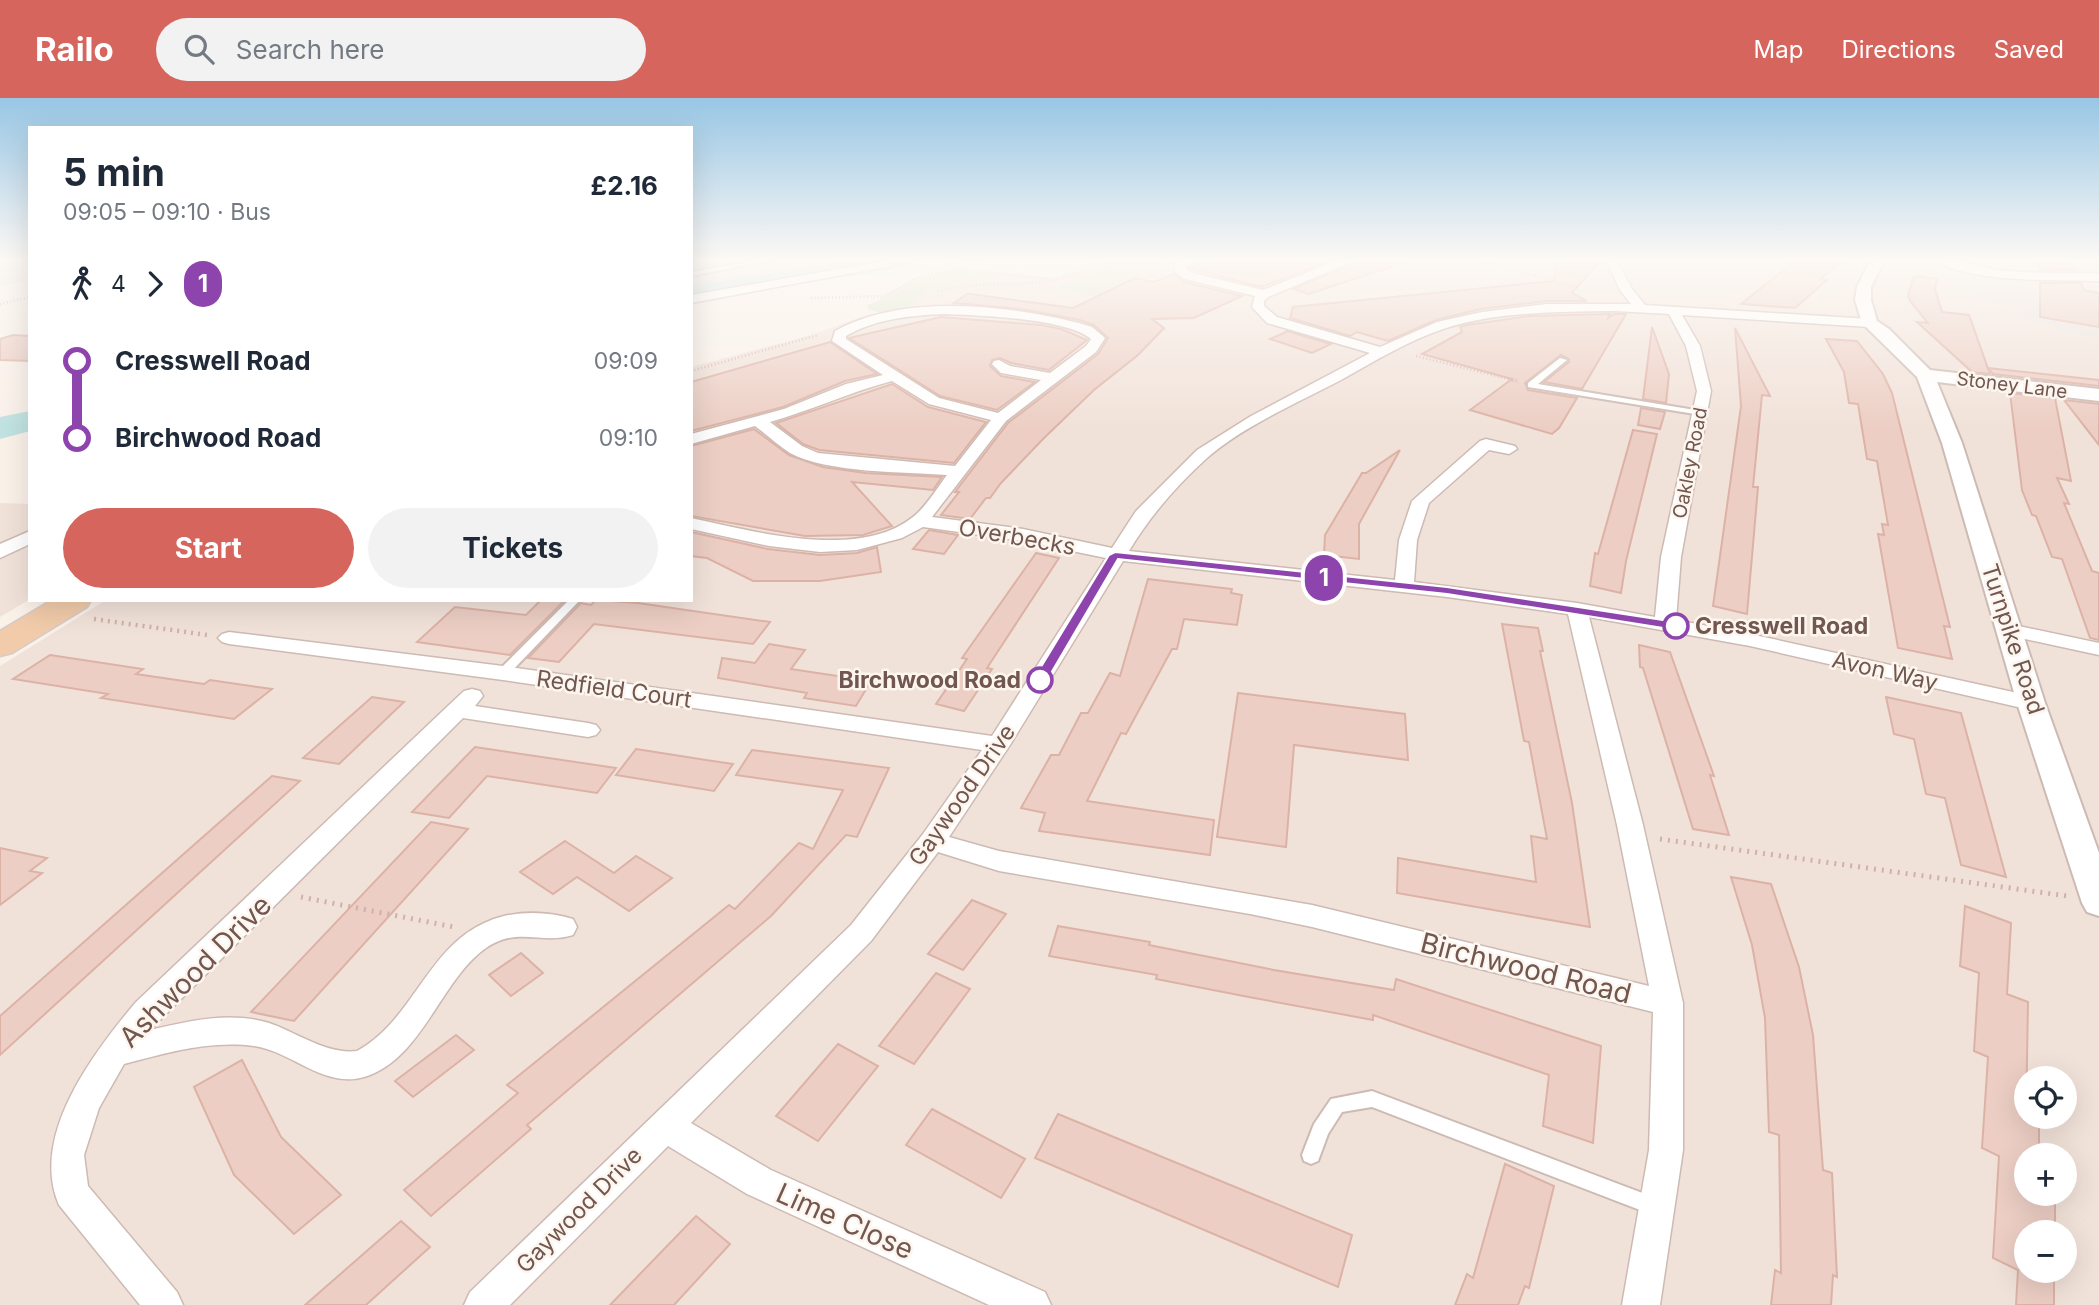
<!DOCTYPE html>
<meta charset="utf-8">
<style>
body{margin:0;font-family:Inter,sans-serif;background:#f2f2f3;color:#1f2937;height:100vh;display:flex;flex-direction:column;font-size:26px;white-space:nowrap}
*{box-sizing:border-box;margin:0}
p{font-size:23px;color:#747a83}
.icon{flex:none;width:38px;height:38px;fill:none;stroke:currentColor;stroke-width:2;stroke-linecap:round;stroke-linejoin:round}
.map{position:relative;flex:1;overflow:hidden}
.sheet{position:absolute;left:28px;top:28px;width:665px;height:476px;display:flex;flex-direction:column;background:#fff;border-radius:0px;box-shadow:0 7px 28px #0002}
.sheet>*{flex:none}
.badge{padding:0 14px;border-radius:23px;font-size:24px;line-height:46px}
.controls{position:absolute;left:2014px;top:968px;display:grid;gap:14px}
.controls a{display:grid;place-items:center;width:63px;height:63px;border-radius:50%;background:#fff;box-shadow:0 7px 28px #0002;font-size:35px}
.map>.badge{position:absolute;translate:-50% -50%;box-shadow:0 0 0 4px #fff}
.legs{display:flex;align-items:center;gap:10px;height:77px;padding:0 35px;font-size:23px}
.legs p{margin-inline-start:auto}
.headline{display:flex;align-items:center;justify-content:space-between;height:119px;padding:0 35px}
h1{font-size:38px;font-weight:700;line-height:52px}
.cta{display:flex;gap:14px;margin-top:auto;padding:14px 35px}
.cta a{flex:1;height:80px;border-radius:42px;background:#d5655d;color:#fff;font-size:28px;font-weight:700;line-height:80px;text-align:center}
.cta a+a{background:#f2f2f3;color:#1f2937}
ul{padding:0 35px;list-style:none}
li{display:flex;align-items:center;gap:24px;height:77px;font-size:26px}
li i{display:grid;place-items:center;width:10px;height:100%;margin:0 9px;background:currentColor}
li i::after{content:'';width:18px;height:18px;margin:-9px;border:5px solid;border-radius:50%;background:#fff}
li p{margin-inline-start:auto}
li:first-child i{background:linear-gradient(#0000 50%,currentColor 0)}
li:last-child i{background:linear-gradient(currentColor 50%,#0000 0)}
header{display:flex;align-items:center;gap:42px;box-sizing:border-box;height:98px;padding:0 35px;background:#d5655d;color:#fff}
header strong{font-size:33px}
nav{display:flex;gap:38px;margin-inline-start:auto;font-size:24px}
.search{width:490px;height:63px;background:#f2f2f3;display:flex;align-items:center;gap:18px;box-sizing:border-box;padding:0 24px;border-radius:38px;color:#747a83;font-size:26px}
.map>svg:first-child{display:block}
.residential{fill:#f1e2d9;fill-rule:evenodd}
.industrial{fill:#eae2df}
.green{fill:#dae6c9}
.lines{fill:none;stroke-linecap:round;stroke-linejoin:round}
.river{fill:#c0e2e1;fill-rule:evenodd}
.building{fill:#eccec4;stroke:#ddb2a6;stroke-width:2}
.service-casing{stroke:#cdbab3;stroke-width:4}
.minor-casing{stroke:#cdbab3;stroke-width:3}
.tertiary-casing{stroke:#cdbab3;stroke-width:4}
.primary-casing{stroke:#d5ccca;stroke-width:3}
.path-far3{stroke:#d1b1a7;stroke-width:2.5;stroke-dasharray:1 2.5;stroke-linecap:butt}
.path-far2{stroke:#d1b1a7;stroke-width:3.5;stroke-dasharray:1 3.5;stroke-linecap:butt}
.path-far1{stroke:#d1b1a7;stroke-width:4.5;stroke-dasharray:2 5;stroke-linecap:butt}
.path{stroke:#d1b1a7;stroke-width:5;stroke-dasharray:2 6;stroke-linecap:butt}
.service{fill:#fff;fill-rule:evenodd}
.minor{fill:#fff;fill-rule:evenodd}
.tertiary{fill:#fff;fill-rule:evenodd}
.primary{fill:#f1cbaa;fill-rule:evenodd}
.line-1{fill:#8e44ad;stroke:#fff;stroke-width:2}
.stop-1-dot{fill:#fff;stroke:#8e44ad;stroke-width:3.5}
.labels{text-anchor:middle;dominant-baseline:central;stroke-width:5;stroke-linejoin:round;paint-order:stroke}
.far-street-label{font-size:19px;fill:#725650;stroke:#fdf6ef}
.street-label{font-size:23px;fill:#725650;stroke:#fdf6ef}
.stop-label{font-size:23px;font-weight:bold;fill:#725650;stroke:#fdf6ef;text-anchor:start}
.near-street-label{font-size:28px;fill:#725650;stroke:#fdf6ef}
</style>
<header>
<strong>Railo</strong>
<div class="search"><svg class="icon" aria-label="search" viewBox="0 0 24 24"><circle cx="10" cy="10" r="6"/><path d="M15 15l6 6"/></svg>Search here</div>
<nav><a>Map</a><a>Directions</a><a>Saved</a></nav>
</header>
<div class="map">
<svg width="2099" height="1207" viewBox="0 0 2099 1207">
<rect width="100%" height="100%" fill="#faf1e9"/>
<g class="residential">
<path d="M1116,161H1146L1170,165L1177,161H2099V1207H0V568L106,502H691V269L811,237L867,217L890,214L879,201L913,181L959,169L1053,180L1091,166ZM2026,980H2065V1018H2026ZM2026,1057H2065V1096H2026ZM2026,1134H2065V1172H2026Z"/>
<path d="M0,405L30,406V501L0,519Z"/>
</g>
<g class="industrial">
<path d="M0,161H30V182L0,188Z"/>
<path d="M691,161H884L691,191Z"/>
<path d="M1917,161L2021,172L2099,174V240L2058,234L2053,227L2028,221L2019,209L1975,202L1968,186L1907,175Z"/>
</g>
<g class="green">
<path d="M1111,166L1146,174L1094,198L1057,189Z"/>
<path d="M953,173L988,177L991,183C970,184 949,185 929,193C919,197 916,204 908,210C898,217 879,215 869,212L867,207L888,199L922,179Z"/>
</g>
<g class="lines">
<g class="river">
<path d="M859,161H916L912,166L903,169L691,204V188Z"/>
<path d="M30,313V333L0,341V319Z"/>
</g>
</g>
<g class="building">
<path d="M1211,161H1335L1261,189L1189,170Z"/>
<path d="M1358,161H1401L1402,165L1309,196L1293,191L1355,165Z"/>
<path d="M1556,161H1602L1572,195L1587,203H1547L1481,211L1436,222L1388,243L1357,234L1350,238L1290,220L1293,209L1554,183Z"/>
<path d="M1798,161H1845L1820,181L1827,182L1795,210L1741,206Z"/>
<path d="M2039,161H2070L2075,172H2040Z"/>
<path d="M1174,176L1184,184L1242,198L1194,220L1152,221L1164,230L1138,257L1094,292L1043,341L1001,385L990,400H986L970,421L941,417L959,394H955L1008,325L1098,256L1108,240L1094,227L1080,222L1020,211L954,205L967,196H971L1073,210L1135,180L1154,184Z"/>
<path d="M1914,178L1937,181L1935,191L1942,214L1969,217L1990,276L1972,274L1917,224L1928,225L1910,203L1908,197Z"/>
<path d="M2040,185H2081L2084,192L2099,195V229L2040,219Z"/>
<path d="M1610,216L1608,220L1614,216H1626L1582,291L1544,284L1569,264V261L1561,257L1525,285L1528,292L1577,300L1559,330L1552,336L1470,312L1512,281L1422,256L1462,234L1460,229L1467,227L1530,218Z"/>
<path d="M941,219L1041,227L1061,231L1087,242L1049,272L1011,265L1000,260L992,262L990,268L1001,278L1035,284L997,312L940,298L849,240Z"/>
<path d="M1652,229L1669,276L1666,305L1643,301Z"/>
<path d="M1735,230L1770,298L1762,297L1753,389H1758L1747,516L1713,508L1741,308Z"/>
<path d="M1286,234L1287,233L1331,246L1312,255L1270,241Z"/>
<path d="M13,237L30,238V263L0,262V241Z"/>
<path d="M1826,241L1857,243L1883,276L1892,295L1950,529L1944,528L1952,561L1898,550L1878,436L1884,437L1882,426L1888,427L1877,363L1867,361L1858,306L1849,305L1844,274Z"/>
<path d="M830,244L877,276L845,283L783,309L691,333V284Z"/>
<path d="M1988,270L2099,282V288L1993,276Z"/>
<path d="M892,286L928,309L986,324L954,365L819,352L803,346L776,325Z"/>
<path d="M2010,295L2055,300L2071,383L2057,380L2069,406L2064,405L2092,473L2099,475V542L2090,540L2062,461L2052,459L2036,418L2032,417L2022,392Z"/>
<path d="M2064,302L2099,306V347Z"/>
<path d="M1641,310L1665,314L1660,331L1638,327Z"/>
<path d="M754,331L789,357L823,369L866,375L942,379L933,392L852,384L892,428L863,437L805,438L691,418V348Z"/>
<path d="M1633,332L1657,336L1626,463L1621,495L1590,488L1595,455L1598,456Z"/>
<path d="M1400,352L1359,426V461L1324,457L1325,437L1362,375H1366Z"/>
<path d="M929,432L958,437L944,456L913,451Z"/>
<path d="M691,434L768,451L820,457L857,455L877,449L881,474L820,483H753L707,460L691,458Z"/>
<path d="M1036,455L1059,460L987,570L992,571L964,613L936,606L967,561L962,560Z"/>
<path d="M1148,481L1232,491L1231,495L1242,497L1237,527L1184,521L1177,551H1172L1126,636L1121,635L1087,703L1214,722L1210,757L1039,733L1045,715L1021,710L1051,657H1059L1081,615H1088L1110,575L1120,578Z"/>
<path d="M541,502L564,503L510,557L417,544L455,509L526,517Z"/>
<path d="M596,502L638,505L770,524L753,546L594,526L559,564L528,560L581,505L591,507Z"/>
<path d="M1502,526L1538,530L1543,553H1540L1572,705L1590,829L1397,795L1398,760L1536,784L1531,738L1547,741L1529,644L1524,643Z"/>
<path d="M769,546L805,552L791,571L871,583L856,608L804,600L807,595L718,580L722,560L755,565Z"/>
<path d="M1639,547L1670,554L1714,678L1710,677L1729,737L1693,731L1643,570L1640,569Z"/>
<path d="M50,557L143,571L136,576L204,586L210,582L272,591L234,621L101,600L108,596L13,581Z"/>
<path d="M1238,595L1405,616L1408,662L1294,647L1286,749L1217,739Z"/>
<path d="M372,599L404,604L339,666L303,660Z"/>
<path d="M1886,599L1961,615L2006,779L1961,767L1945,700L1926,696L1914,641L1894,636Z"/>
<path d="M475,649L616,670L597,695L487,678L449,720L412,714Z"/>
<path d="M636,651L706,662L733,666L714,693L616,677Z"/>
<path d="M752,652L889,670L857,739L846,737L771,818L527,1027L531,1031L431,1118L404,1092L518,995L507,987L729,807L735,811L799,745L813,751L843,692L736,677Z"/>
<path d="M272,678L300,683L0,957V918Z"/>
<path d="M431,724L468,731L294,923L251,914Z"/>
<path d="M565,743L614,775L636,758L672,780L629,813L577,779L553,796L520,774Z"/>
<path d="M0,750L47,760L30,773L42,775L0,807Z"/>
<path d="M1731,779L1771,786L1799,869L1813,937L1823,1072L1832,1075L1837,1179L1833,1177L1831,1207H1771L1775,1172L1781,1175L1779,1037L1769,1034L1765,920L1752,847Z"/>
<path d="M972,802L1006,816L963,872L928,856Z"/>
<path d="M1965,808L2011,825L2007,896L2028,904L2026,1018H2039V1057H2026V1096H2055V1134H2026V1172H2054V1207H2016L2018,1172L1993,1160L1999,1058L1982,1050L1988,959L1974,953L1979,875L1960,868Z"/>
<path d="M1058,828L1150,844L1149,847L1274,872L1394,892L1396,881L1601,948L1593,1045L1543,1028L1549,977L1373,917V922L1254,900L1156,881L1157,877L1049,858Z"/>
<path d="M521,855L543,875L511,898L489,877Z"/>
<path d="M936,875L970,891L914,966L879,948Z"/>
<path d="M456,937L474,952L413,999L395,983Z"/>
<path d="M838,946L878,968L818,1043L776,1018Z"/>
<path d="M242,962L281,1039L341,1097L294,1136L234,1077L194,989Z"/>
<path d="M932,1011L1025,1061L1001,1100L906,1047Z"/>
<path d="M1058,1016L1352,1137L1338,1189L1035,1060Z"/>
<path d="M1505,1066L1554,1088L1529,1190L1525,1188L1518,1207H1455L1467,1176L1473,1180Z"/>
<path d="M696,1118L730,1146L674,1207H610Z"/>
<path d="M401,1123L430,1149L366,1207H305Z"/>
</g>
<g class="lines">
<g class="service-casing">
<g id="service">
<path d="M766,161H777L691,178V174Z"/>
<path d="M1560,260L1567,262L1538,286L1701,313L1705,315L1701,317L1528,289V285Z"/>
<path d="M569,502H580L507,578H499L497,575L499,572Z"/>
<path d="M1372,993L1653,1099L1660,1101L1663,1108L1660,1115L1653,1117L1372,1009L1342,1014L1328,1036L1318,1063L1311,1066L1304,1063L1302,1057L1314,1026L1331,1001Z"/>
</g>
</g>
<g class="minor-casing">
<g id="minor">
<path d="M1183,161H1198L1186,168V171L1193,175L1263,192L1341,161H1355L1354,163L1268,199L1264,203V208L1277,219L1380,249L1437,224L1482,214L1547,206H1631L1620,192L1606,161H1616L1632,191L1645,207L1870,221L1877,225L1870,229L1682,217L1700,248L1711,293L1681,459L1676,522L1750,536L2031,598L2039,600L2042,605L2039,610L2031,612L1750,548L1589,519L1643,727L1683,905V1052L1660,1207H1622L1649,1052L1653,914L1312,829L1250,816L999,773L938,754L871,843L691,1025L771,1072L1045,1194L1051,1207H989L747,1096L668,1048L510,1207H464L470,1194L851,827L923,736L982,652L503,582L229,546L222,544L218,540L222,536L229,534L503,568L992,638L1106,460L1023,443L923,429L902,440L857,452L820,454L769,448L691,431V420C753,433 858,463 913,419C926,409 937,390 947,377C905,374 826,375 790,355C778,347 767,337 755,328L691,346V336L784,311L846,286L883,277L832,243L835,233C903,195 1006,207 1079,225L1092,229L1105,240L1096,254L1006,323L932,419L1023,431L1112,450L1136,413L1197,352L1251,318L1370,255L1267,225L1252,209L1255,198L1185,181L1176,175L1174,166ZM1615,213L1669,216L1686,248L1697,293L1661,459L1655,519L1577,505L1414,484L1417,442L1429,405L1489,352L1509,356L1517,351L1515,348L1486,341L1480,343L1412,403L1399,442L1395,482L1129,453C1150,418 1177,387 1207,360C1242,329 1299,304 1341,282C1375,263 1409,242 1446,230C1500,213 1559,214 1615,213ZM941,216C975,217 1066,220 1091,241L1086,248L1050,275L1010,268L999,262L994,263L992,266L1001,275L1041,282L998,315L939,300L846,241V238C876,221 907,218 941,216ZM892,283L929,306L991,322L955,368L818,355L802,348L770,324C812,312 850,294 892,283ZM1123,463L1447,499L1568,516L1617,727L1649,888L1312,807L999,753L949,739L1010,647Z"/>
<path d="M1934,161C1956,159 1978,169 1999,172C2032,176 2066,175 2099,175V183C2060,182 1965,185 1934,161Z"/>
<path d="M886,163L892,166L890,168L691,205V197Z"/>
<path d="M30,433V446L0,460V446Z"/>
<path d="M2009,526L2099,545V557L2002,536L1999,532L2002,528Z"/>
<path d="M472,591L480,593L483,598L475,608L588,625L596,627L600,632L596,637L588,639L463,620L150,932C188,923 231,913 269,925C296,934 327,957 357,953C419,919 428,837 504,818C526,813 552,814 573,821L577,829L573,837C542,847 518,828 486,850C441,881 422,962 364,979C325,991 291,953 254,948C210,942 166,955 124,966L99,1010L84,1057L88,1088L177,1194L183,1207H140L59,1107C29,1038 94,954 136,904L449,607L464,593Z"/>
</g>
</g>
<g class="tertiary-casing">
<path id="tertiary" d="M1871,161H1885L1871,189V202L1877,223L1889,231L1930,272L2099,291V303L1937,284L1962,345L2045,605L2099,755V818L2087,814L2082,805L2017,605L1942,345L1917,279L1862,225L1855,202L1857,189Z"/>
</g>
<g class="primary-casing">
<path id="primary" d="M52,502H91L87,509L12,555L0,558V533Z"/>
</g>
<g class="path-far3">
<path d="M1478,161L1577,190"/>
<path d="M932,176L954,172L1052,181"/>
<path d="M938,193C974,183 1010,189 1046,183C1096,176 1106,155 1163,166"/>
<path d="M811,200L884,198L921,178L958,164L987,161"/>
<path d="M0,206L30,199"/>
<path d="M1416,258L1517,283"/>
<path d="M691,273L818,237"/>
</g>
<path class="path-far2" d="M1512,282L1517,283"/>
<path class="path-far1" d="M94,521L207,537"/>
<g class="path">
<path d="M1660,741L2067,798"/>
<path d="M301,799L454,829"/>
</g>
<use href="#service" class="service"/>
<use href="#minor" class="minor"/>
<use href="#tertiary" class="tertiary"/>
<use href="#primary" class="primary"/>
</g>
<linearGradient id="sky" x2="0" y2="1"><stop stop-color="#98c6e5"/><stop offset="0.49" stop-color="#fdf9f5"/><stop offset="1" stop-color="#fdf9f5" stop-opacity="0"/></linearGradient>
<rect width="2099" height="330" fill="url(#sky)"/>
<path class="line-1" d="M1115,454L1447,489L1676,524L1682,528L1676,532L1447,496L1118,461L1047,582L1045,584H1035L1033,582L1109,457Z"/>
<g class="stop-1-dot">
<circle cx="1676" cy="528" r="12"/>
<circle cx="1040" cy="582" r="12"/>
</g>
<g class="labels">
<g class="far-street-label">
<text transform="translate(2012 287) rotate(7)">Stoney Lane</text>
<text transform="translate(1690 365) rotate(-79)">Oakley Road</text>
</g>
<g class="street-label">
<text transform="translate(1017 439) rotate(10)">Overbecks</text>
<text transform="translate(2013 541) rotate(72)">Turnpike Road</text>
<text transform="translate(1885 573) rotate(13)">Avon Way</text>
<text transform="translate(614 591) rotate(8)">Redfield Court</text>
<text transform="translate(962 697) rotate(-55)">Gaywood Drive</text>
<text transform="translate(579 1112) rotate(-45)">Gaywood Drive</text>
</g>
<g class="stop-label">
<text x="1695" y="528">Cresswell Road</text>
<text x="1021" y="582" text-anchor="end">Birchwood Road</text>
</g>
<g class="near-street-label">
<text transform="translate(1526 870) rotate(14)">Birchwood Road</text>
<text transform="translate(195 873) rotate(-45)">Ashwood Drive</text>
<text transform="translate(845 1123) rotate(24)">Lime Close</text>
</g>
</g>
</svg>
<div class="controls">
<a><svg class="icon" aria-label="locate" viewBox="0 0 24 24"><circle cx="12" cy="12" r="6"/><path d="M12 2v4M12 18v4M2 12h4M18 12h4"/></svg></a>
<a>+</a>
<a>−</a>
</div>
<b class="badge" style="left:1324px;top:480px;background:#8e44ad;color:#fff">1</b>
<section class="sheet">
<div class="headline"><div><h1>5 min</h1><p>09:05 – 09:10 · Bus</p></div><b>£2.16</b></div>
<div class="legs"><svg class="icon" aria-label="walk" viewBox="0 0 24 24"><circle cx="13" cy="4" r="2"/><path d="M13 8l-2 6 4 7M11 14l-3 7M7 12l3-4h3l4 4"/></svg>4<svg class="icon" aria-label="forward" viewBox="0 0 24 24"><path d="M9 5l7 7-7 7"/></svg><b class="badge" style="background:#8e44ad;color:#fff">1</b></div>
<ul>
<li><i style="color:#8e44ad"></i><b>Cresswell Road</b><p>09:09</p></li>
<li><i style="color:#8e44ad"></i><b>Birchwood Road</b><p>09:10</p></li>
</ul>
<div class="cta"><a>Start</a><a>Tickets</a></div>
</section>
</div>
